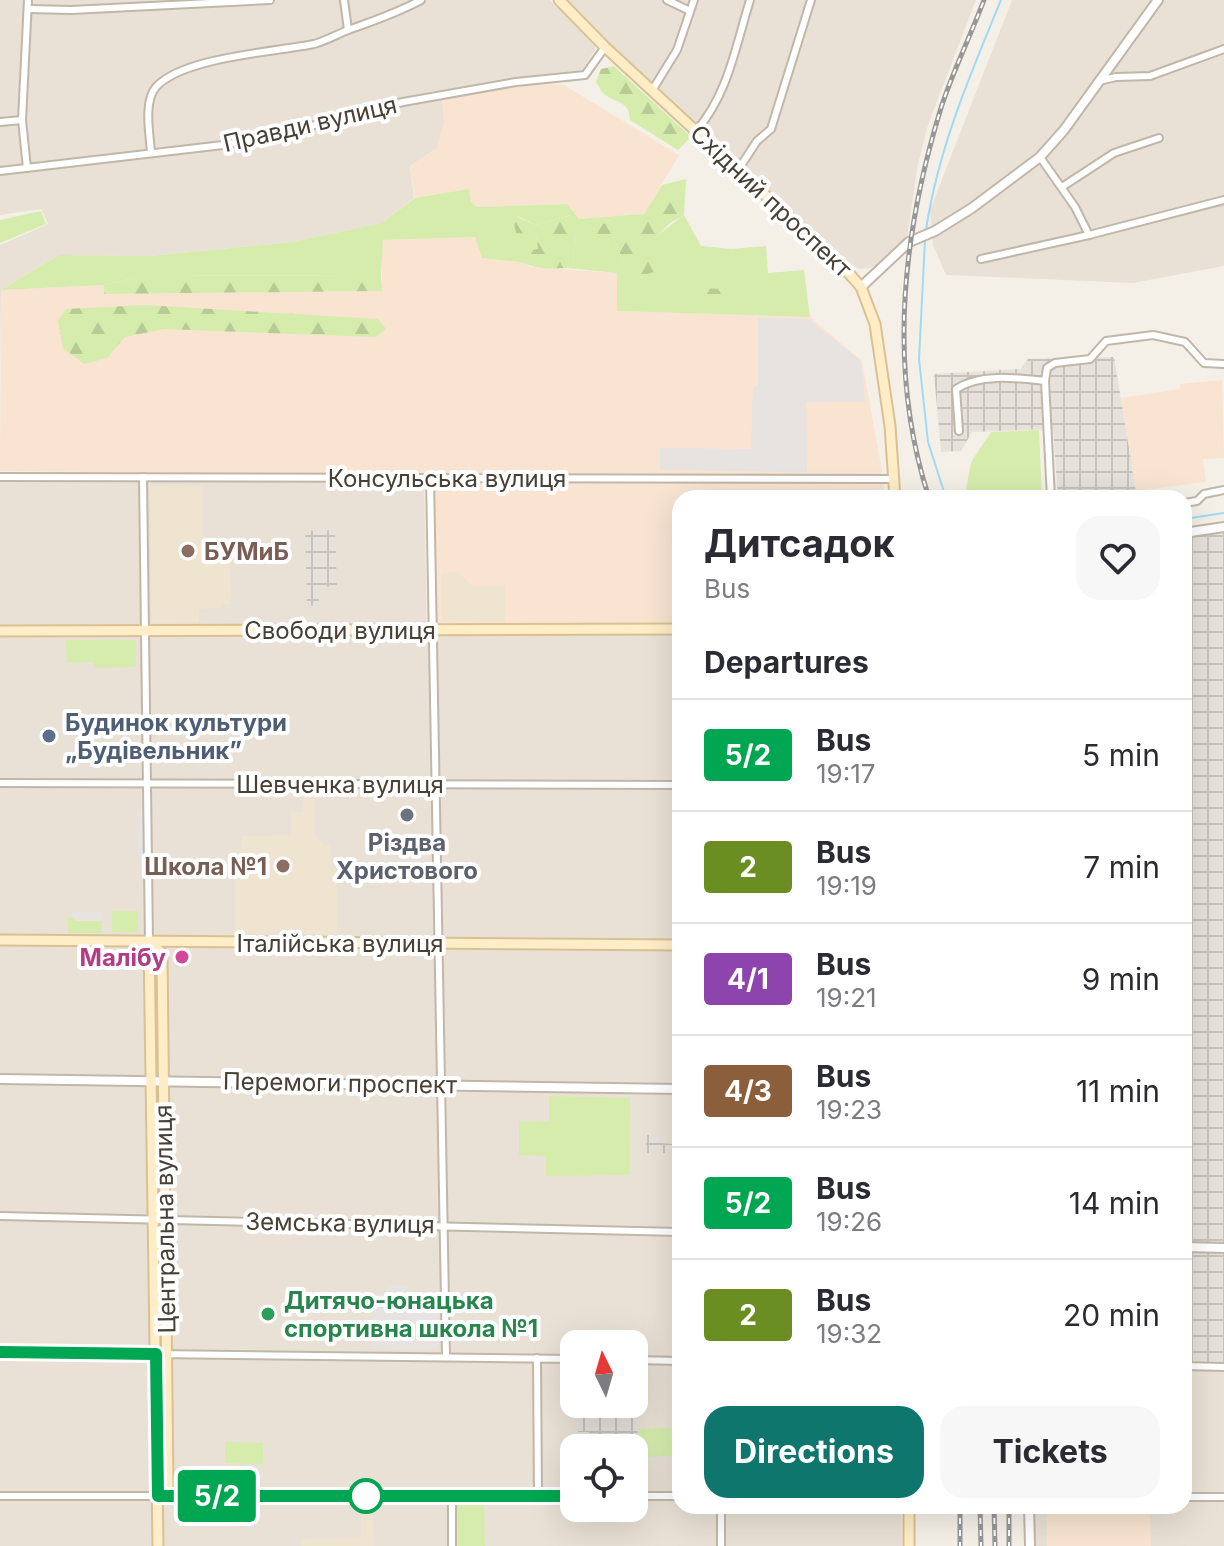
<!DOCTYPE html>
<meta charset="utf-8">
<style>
body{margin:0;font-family:Inter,sans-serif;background:#f7f7f7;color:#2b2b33;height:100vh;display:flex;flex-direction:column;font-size:30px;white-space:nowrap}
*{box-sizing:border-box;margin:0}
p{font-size:26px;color:#7c7c81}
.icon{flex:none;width:44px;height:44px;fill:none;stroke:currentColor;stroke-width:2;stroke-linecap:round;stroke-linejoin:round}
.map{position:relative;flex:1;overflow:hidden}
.details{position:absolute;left:672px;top:490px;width:520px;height:1024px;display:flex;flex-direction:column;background:#fff;border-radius:24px;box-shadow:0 8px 32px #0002}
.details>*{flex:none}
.badge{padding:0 16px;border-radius:6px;font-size:28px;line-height:52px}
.needle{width:52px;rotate:355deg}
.buttons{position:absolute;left:560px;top:1330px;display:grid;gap:16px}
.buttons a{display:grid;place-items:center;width:88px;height:88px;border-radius:16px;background:#fff;box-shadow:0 8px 32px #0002;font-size:40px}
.map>.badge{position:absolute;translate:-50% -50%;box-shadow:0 0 0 4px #fff}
h2{padding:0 32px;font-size:30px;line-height:72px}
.round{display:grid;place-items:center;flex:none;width:84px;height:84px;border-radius:24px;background:#f7f7f7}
.overview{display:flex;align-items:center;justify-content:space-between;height:136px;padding:0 32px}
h1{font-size:38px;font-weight:700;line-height:60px}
.primary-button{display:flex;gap:16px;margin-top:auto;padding:16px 32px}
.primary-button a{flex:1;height:92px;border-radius:24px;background:#0f766e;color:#fff;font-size:32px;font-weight:700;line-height:92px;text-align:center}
.primary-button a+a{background:#f7f7f7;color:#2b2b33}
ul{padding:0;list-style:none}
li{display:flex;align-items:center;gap:24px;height:112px;padding:0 32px;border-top:2px solid #e1e1e2}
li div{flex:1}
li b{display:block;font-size:30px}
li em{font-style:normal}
li .badge{min-width:88px;font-weight:700;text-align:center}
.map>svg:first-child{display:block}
.residential{fill:#e9e1d5;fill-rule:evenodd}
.commercial{fill:#f8e4d1}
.industrial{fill:url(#industrial-grid)}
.education{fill:#efe4d0}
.green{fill:#d5ecad}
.forest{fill:url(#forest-firs)}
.parking{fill:#e6e3e0}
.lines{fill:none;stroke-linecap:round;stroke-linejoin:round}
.stream{stroke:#9fdaf6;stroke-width:2}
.minor-casing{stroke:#c1b7a9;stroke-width:10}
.tertiary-casing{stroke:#c1b7a9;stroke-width:12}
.secondary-casing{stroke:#d9c194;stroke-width:13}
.minor{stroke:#fff;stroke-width:6}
.tertiary{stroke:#fff;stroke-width:8}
.secondary{stroke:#ffedc7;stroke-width:9}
.rail-casing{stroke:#979797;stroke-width:5}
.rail{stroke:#fff;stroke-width:2;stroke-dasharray:6;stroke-linecap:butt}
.line-casing{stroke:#fff;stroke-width:18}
.line{stroke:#00a651;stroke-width:12}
.education-dot{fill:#8d6e63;stroke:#fff;stroke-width:3}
.service-dot{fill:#5c6f8a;stroke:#fff;stroke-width:3}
.worship-dot{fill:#6b7280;stroke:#fff;stroke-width:3}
.hotel-dot{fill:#d1479c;stroke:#fff;stroke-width:3}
.leisure-dot{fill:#2e9e5b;stroke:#fff;stroke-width:3}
.stop-dot{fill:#fff;stroke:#00a651;stroke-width:4}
.labels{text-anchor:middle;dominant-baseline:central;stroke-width:8;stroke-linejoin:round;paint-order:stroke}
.street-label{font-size:24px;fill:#494035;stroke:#fff}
.education-label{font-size:24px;font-weight:bold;fill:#785e54;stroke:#fff;text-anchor:start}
.service-label{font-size:24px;font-weight:bold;fill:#4e5e75;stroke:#fff;text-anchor:start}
.worship-label{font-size:24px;font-weight:bold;fill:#5b616d;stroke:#fff}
.hotel-label{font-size:24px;font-weight:bold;fill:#b23c85;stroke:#fff;text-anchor:end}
.leisure-label{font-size:24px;font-weight:bold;fill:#27864d;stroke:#fff;text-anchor:start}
</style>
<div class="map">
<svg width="1224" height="1546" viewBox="0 0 1224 1546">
<defs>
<pattern id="industrial-grid" width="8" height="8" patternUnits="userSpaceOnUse" patternTransform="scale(2)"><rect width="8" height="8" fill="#e7e1dc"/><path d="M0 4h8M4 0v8" fill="none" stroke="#c8c2bd"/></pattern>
<pattern id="forest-firs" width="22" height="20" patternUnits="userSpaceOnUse" patternTransform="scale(2)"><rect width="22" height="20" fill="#d5ecad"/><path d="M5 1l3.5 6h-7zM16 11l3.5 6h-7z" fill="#b8cb95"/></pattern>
</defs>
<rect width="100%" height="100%" fill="#f5f0e7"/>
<g class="residential">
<path d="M0,0H550L595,44V50L580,73L442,93L444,123L437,148L410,166L414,198L381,223L293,242L150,256L59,255L1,290L0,369V245L48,224L41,209L0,215Z"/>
<path d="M567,0H976L928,125L918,164L907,238L881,263L870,268L859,269L849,264L608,42Z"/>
<path d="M1012,0H1224V266L1133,283L946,275L933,245L930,210Z"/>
<path d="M0,478L424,481L427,634L680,633V1506H901L902,1546H0ZM574,1344H634V1404H574ZM574,1448H634V1508H574Z"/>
<path d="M1184,1366L1224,1367V1546H1033V1506H1184Z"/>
</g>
<g class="commercial">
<path d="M525,83L564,85L679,155L644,214L579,219L567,204L477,207L471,202L469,189L415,198L410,166L437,148L444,123L442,98Z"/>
<path d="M475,237L482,258L520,262L531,267L617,273V311L810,317L862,361L884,482V498H680V624L434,627L431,475L0,471L1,290L104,285V294L382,291V240Z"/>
<path d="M1222,380L1224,458L1203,459L1206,482L1136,491L1121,398L1180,389V384Z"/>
<path d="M1047,1506H1150L1151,1546H1047Z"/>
</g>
<g class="industrial">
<path d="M1114,357L1136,491L1133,498H1058L1053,429L972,432L961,451L941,452L934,374L1020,369L1028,359Z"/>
<path d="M335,530L337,586L319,587V605L307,606L305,531Z"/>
<path d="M1224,530V1366H1184V536Z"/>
<path d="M646,1135H661V1143L672,1144V1153H646Z"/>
<path d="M577,1410H637L639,1471H634V1448H589V1432H578Z"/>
</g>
<g class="education">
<path d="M150,486H203V545H219L230,556L231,604H221V608L199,609V622L152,623Z"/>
<path d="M458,572L474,587L505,586V622L442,621L441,573Z"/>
<path d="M303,794H315V835L324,845H331V870H337V934H235V862H240L242,836L291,835V812H303Z"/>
<path d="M361,1505H372L374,1546H301V1539L361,1538Z"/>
</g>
<g class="green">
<path d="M469,189L471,202L477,207L567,204L579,219L617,216L593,230V240H615L623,262L684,215L701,246L731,249L766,246L768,273L804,270L810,317L617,311V273L567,268L573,262L575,233L571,215L536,225L517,216L516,232L536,234L538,250L520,252V262L482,258L475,237L383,240L381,275L142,276L104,285L1,290L59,255L150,256L293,242L381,223L415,198Z"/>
<path d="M41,211L46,224L0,243V220Z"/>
<path d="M1039,430L1042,498H975L966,489L971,462L991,432Z"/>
<path d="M66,640H136V667L95,668L94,662L67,663Z"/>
<rect x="112" y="911" width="26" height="21"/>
<path d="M68,917H72L76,921H102V933H68Z"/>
<path d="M549,1096L630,1098L629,1175L546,1176V1156L519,1155V1122L549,1121Z"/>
<path d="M671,1428L672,1456L640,1457L639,1429Z"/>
<path d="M225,1442L263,1443V1464L225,1463Z"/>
<path d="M457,1504H484L485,1546H458Z"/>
</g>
<g class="forest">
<path d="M614,66L691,137L678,150L630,120C629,99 615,104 603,93C602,93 597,83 596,82L601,69Z"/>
<path d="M686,179L684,215L669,224L654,239L666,267C649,275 636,278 617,273L623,262L615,240H593V230L617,216L644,214L662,185Z"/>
<path d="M512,215L536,225L572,215L575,233L573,262L567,268C551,269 536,269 520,262V252L538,249L536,235L516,233Z"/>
<path d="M381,275L382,291L104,294V285L142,276Z"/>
<path d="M688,279L695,288L725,289L755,295V300L718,296H680L673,286L674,280Z"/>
<path d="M145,305L378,319L386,329L375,337L164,329L125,337L107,358L84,364L63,348L58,321L66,309Z"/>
</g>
<g class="parking">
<path d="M758,318L808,319L861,361L865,402H806L807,472L660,470V448L751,449L753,387L758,386Z"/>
<path d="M143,807L144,863L138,857L137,809Z"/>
<path d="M102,911V921H76L72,917V912Z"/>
<path d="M387,1286H407L408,1295L438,1297V1349H373V1294H386Z"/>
</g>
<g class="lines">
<g class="stream">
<path d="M926,230C938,149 970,75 1001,0"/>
<path d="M925,240L919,359L928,442L946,498"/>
<path d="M1184,519L1224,513"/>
</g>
<g class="minor-casing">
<g id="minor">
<path d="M344,0L348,30"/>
<path d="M667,0L690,11"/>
<path d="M28,9L71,10L270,0"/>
<path d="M1099,81L1116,77L1150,76L1224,49"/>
<path d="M653,89L677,50L694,0"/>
<path d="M0,122L22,120"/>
<path d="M696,131C728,95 736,45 750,0"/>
<path d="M151,153C150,135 143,102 156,87C183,57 275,52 314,44C325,41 336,35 348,30C373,21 397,13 421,0"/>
<path d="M1040,157L1075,207L1089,235"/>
<path d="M27,168L22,120L28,0"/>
<path d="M738,170L757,141L771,129L811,0"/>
<path d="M0,171L223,145L297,131L344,115L403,102L516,82L585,75L605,47"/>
<path d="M1062,187L1114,153L1159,138"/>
<path d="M981,259L1089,235L1224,200"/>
<path d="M1045,381L1047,368L1055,363L1090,359L1106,341L1153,335L1185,342L1204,363L1224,364"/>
<path d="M959,431L956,389C980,373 1017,378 1045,381L1051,498"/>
<path d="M0,477L894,479"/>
<path d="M143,477L149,942"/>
<path d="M430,478L446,1357"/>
<path d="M1184,503L1197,501L1204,494L1224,490"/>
<path d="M0,783L680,785"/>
<path d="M0,1216L680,1232"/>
<path d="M156,1354L574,1359"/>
<path d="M537,1358L538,1496"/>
<path d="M634,1360L680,1361"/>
<path d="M1184,1366L1224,1367"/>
<path d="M0,1496H574"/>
<path d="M452,1496V1546"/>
<path d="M634,1496H680"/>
<path d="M1184,1497H1224"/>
<path d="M721,1506V1546"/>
</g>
</g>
<g class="tertiary-casing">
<g id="tertiary">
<path d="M861,287L909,242L935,231L972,208L1040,157L1064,130L1158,0"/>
<path d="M1184,533L1224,527"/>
<path d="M0,1079L680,1089"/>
<path d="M1184,1247L1224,1248"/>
<path d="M0,1352L156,1354"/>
<path d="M1029,1506L1030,1546"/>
</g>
</g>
<g class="secondary-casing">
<g id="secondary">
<path d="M559,0L605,47L845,269L861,287L875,324L890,426L895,498"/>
<path d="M0,631L680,629"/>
<path d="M0,940L680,945"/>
<path d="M149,942L158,1546"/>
<path d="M149,942L162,953L168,1488L158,1496"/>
<path d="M909,1506V1546"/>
</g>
</g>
<use href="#minor" class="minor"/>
<use href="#tertiary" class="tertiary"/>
<use href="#secondary" class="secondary"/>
<g class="rail-casing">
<g id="rail">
<path d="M929,498C887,369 902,235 941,108C952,73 971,35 984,0"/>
<path d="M960,1506V1546"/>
<path d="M980,1506L981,1546"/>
<path d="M994,1506L995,1546"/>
<path d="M1009,1506V1546"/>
</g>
</g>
<use href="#rail" class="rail"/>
</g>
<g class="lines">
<g class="line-casing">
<path id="line" d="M0,1352L156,1354L158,1496H574"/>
</g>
<use href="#line" class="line"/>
</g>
<g class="education-dot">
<circle cx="188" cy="551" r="8"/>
<circle cx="283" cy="866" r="8"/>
</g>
<circle class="service-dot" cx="49" cy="736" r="8"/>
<circle class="worship-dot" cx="407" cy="815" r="8"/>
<circle class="hotel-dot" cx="182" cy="957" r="8"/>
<circle class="leisure-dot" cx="268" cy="1314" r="8"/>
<circle class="stop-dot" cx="366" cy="1496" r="16"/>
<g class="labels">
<g class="street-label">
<text transform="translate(310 124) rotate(-13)">Правди вулиця</text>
<text transform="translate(771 201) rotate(43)">Східний проспект</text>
<text x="447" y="478">Консульська вулиця</text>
<text x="340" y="630">Свободи вулиця</text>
<text x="340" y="784">Шевченка вулиця</text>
<text x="340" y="943">Італійська вулиця</text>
<text transform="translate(340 1083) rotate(1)">Перемоги проспект</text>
<text transform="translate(165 1219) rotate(-91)">Центральна вулиця</text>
<text transform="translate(340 1223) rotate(1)">Земська вулиця</text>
</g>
<g class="education-label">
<text x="204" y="551">БУМиБ</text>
<text x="267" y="866" text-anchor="end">Школа №1</text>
</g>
<g class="service-label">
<text x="65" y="722">Будинок культури<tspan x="65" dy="28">„Будівельник”</tspan></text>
</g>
<g class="worship-label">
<text x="407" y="842">Різдва<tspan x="407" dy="28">Христового</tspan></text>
</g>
<g class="hotel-label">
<text x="166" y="957">Малібу</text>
</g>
<g class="leisure-label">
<text x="284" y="1300">Дитячо-юнацька<tspan x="284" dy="28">спортивна школа №1</tspan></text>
</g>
</g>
</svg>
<div class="buttons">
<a><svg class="needle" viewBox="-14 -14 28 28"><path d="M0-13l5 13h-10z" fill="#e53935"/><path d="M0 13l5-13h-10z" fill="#7c7c81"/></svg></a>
<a><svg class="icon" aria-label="locate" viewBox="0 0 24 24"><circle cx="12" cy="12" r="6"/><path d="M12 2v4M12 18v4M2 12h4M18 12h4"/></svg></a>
</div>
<b class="badge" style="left:217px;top:1496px;background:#00a651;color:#fff">5/2</b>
<section class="details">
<div class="overview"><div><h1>Дитсадок</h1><p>Bus</p></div><a class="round"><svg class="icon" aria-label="heart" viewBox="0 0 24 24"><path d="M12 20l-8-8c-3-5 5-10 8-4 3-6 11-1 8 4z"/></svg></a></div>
<h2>Departures</h2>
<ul>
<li><span class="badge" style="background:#00a651;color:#fff">5/2</span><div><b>Bus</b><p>19:17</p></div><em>5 min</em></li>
<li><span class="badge" style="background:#6b8e23;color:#fff">2</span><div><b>Bus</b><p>19:19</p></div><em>7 min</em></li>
<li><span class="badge" style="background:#8e44ad;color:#fff">4/1</span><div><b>Bus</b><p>19:21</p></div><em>9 min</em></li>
<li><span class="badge" style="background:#8b5e3c;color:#fff">4/3</span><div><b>Bus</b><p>19:23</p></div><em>11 min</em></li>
<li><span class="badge" style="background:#00a651;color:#fff">5/2</span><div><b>Bus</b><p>19:26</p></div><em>14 min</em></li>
<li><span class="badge" style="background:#6b8e23;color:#fff">2</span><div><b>Bus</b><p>19:32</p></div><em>20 min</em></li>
</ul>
<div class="primary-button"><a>Directions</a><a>Tickets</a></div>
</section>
</div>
